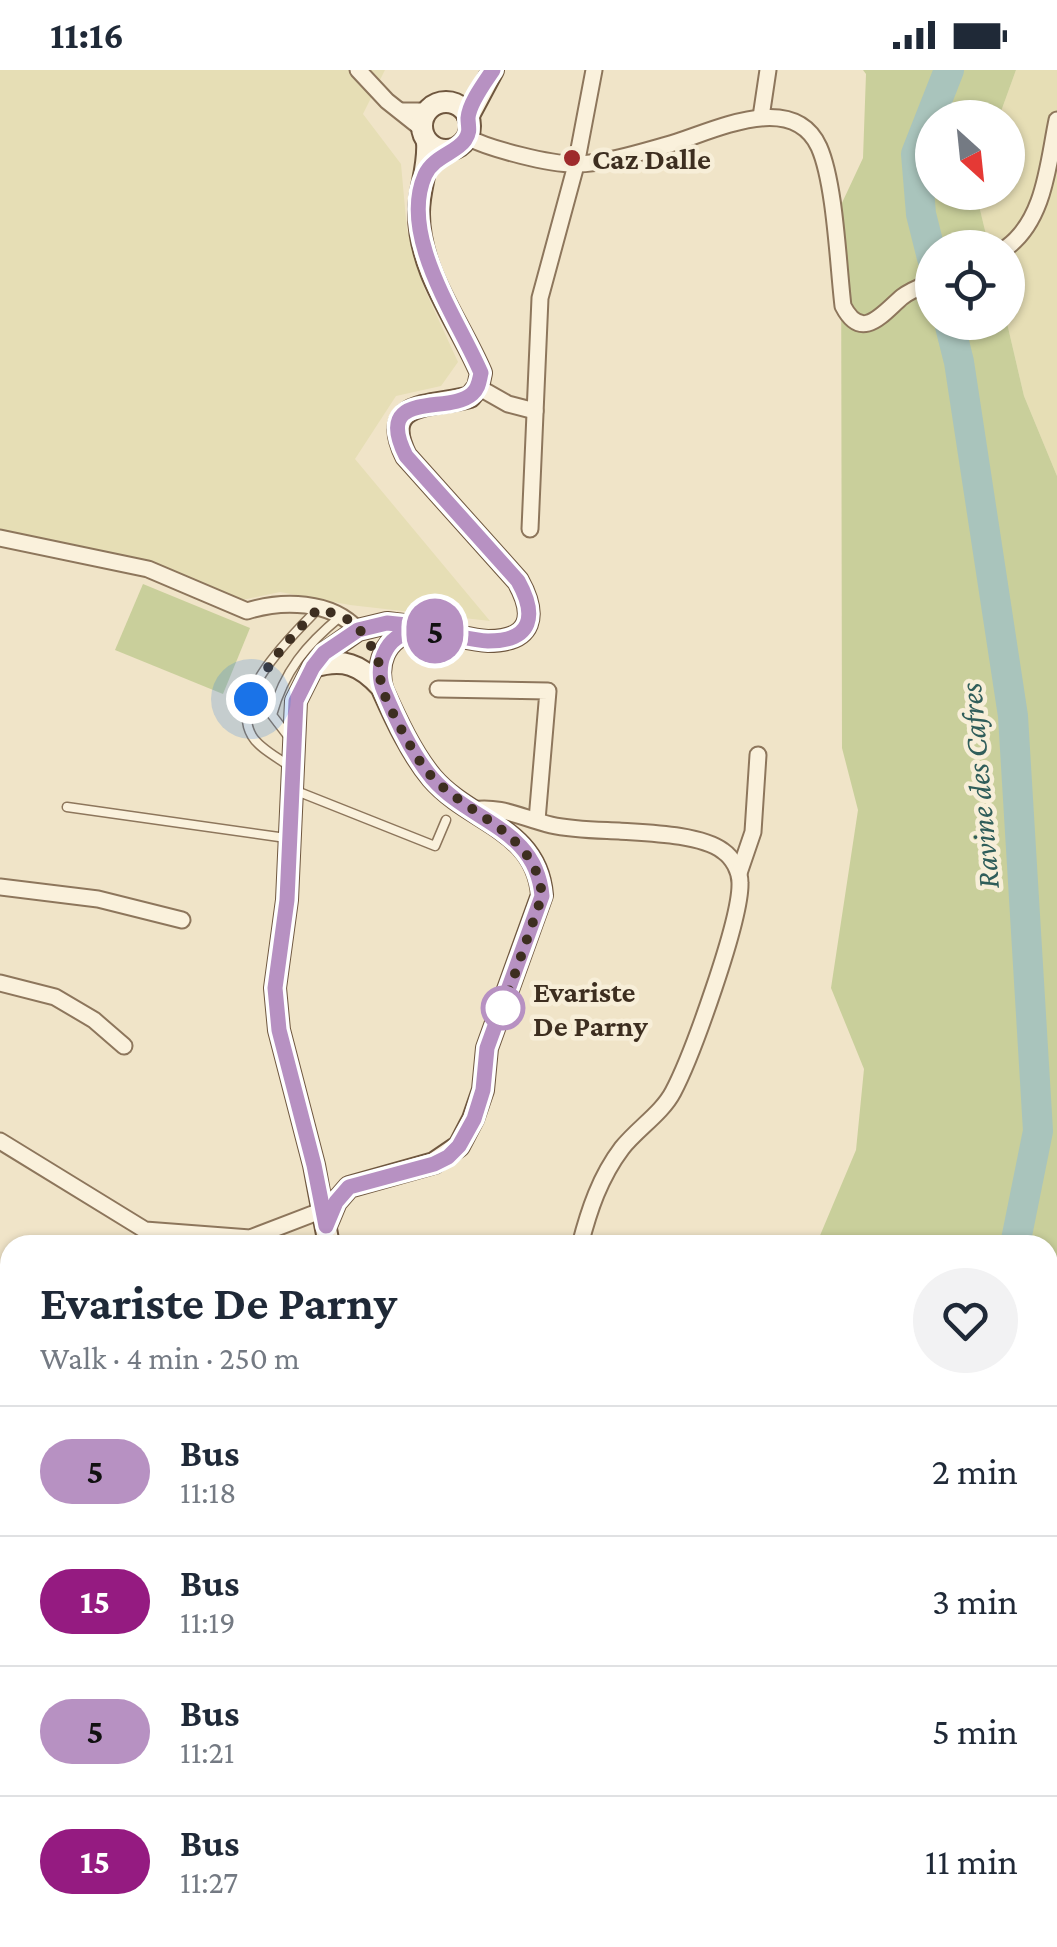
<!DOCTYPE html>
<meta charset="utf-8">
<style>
body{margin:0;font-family:"Crimson Pro",serif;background:#f2f2f3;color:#1f2937;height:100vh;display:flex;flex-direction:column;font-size:38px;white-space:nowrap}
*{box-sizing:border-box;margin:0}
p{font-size:32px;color:#747a83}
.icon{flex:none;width:55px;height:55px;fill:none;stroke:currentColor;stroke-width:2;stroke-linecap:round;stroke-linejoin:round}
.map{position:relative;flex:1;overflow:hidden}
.panel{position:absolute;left:0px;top:1165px;width:1058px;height:712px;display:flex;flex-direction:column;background:#fff;border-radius:30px 30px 0 0;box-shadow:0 2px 8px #0004}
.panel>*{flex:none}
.badge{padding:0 20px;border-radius:32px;font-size:35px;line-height:65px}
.needle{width:65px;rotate:153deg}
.buttons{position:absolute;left:915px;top:30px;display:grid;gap:20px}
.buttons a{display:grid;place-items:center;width:110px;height:110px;border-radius:50%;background:#fff;box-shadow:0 2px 8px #0004;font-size:50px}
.you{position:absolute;width:50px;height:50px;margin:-25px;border:8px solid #fff;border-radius:50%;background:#1a73e8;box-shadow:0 0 0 15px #1a73e833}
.map>.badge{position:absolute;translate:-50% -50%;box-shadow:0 0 0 5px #fff}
.round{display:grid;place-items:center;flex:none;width:105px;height:105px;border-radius:52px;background:#f2f2f3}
.summary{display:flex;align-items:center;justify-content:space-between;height:170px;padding:0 40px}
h1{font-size:48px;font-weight:700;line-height:75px}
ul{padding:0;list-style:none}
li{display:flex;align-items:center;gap:30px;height:130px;padding:0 40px;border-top:2px solid #e0e1e3}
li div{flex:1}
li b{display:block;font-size:38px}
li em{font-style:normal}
li .badge{min-width:110px;font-weight:700;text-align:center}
.status{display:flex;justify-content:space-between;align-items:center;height:70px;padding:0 50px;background:#fff;direction:ltr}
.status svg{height:28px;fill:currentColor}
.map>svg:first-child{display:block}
.farmland{fill:#e6deb5}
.green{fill:#c9cf9b}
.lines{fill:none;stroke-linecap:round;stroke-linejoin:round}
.river{stroke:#a9c4bc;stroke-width:30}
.lane-casing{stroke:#8d765c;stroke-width:11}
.street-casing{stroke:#8d765c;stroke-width:19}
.secondary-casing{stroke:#6f573f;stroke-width:24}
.lane{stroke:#faf1dc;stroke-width:8}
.street{stroke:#faf1dc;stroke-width:15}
.secondary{stroke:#faf1dc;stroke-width:20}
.line-casing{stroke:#fff;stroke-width:22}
.line{stroke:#b791c2;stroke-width:15}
.walk{stroke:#3d2e20;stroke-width:10;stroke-dasharray:0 18}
.poi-dot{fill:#9e2a2b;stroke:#f7eed8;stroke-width:4}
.stop-dot{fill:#fff;stroke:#b791c2;stroke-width:5}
.labels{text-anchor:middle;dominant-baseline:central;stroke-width:9;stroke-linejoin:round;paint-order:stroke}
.poi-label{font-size:30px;font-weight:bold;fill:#3d2e20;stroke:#f7eed8;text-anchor:start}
.stop-label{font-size:30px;font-weight:bold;fill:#3d2e20;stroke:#f7eed8;text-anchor:start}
.water-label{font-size:32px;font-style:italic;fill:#2f5d5a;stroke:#f7eed8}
</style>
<div class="status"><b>11:16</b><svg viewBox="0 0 49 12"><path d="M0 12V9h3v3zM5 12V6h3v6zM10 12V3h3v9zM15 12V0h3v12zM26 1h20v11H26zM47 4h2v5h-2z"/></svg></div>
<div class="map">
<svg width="1057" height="1877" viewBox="0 0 1057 1877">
<rect width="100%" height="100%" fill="#f0e4c8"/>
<g class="farmland">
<path d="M0,0H385L363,44L401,94L407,160L424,218L458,292L441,316L396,326L355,389L490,551L350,535L280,522L242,530L149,491L0,461Z"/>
<path d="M1016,0H1057V406L1024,326L1007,253L1008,178L989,177L976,123L1008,122V48L999,47Z"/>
<path d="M1057,1377V1877H930L927,1868H1048V1391Z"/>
</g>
<g class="green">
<path d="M863,0H1016L999,47L932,48V122L976,123L989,177L932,178V252L1007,253L1024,326L1057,406V1377L1048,1391V1175H816L856,1080L864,999L831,918L858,740L842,678L841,135L863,88L866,4Z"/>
<path d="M143,514L250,558L223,624L115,580Z"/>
<path d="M523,1868H927L930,1877H521Z"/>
</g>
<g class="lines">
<g class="river">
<path d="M932,188L921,144L916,84L949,0"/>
<path d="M949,252L959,292L1013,646L1038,1061L1015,1175"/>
<path d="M723,1868V1877"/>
</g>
<g class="lane-casing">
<g id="lane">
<path d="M288,666L272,645C284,601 306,575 341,546"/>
<path d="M289,696C277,687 259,678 252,666C228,625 293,565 318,539"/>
<path d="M293,722H299L435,776L446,750"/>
<path d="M67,737L286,768"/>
</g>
</g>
<g class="street-casing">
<g id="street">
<path d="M358,0L387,31L421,58"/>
<path d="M401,41H427"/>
<path d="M761,47L768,0"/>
<path d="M467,67C489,79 552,95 577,94C603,94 642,82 667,75C708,64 792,18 819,77C835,113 838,194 843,236C862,273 883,243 902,227C911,220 922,216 932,212"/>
<path d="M1006,178C1045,150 1048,93 1057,50"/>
<path d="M478,317L508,334L535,341"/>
<path d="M530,459L540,228L576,95L594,0"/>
<path d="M0,468L148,499L247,541C282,530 331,530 358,560"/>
<path d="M438,619L548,621L537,750"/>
<path d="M471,740C501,735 522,748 551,755C573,760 597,760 619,761C647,763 700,764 723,781C733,788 740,801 740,813C741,850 692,986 673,1022C662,1043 637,1059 622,1078C600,1107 589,1140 580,1175"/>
<path d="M739,803L753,762L758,685"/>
<path d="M0,817L98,829L182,850"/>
<path d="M0,913L55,927L94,950L124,976"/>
<path d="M0,1071L145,1160L250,1168L323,1140"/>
<path d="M0,1263L10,1266"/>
<path d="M0,1416L10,1417"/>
<path d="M0,1664L10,1673"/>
<path d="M0,1742L10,1744"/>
<path d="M211,1877L215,1868"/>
</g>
</g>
<g class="secondary-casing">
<g id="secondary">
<circle cx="446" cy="56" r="24"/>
<path d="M468,47L493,0"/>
<path d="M313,597C343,588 360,594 381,617"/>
<path d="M326,1156L336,1132L349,1117L434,1093L459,1076L473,1049L483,1020L487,978L542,825C537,758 470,752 432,708C412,684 396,650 383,621C379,610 379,595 384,584C403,542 455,570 488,571C533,571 537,545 518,511L406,386C378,329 434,337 470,327L478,317L481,303C459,251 418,201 419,142C419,119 429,96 427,72"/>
<path d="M329,1175L314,1095L279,960L275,918L287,830L296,631L313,597L325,583L358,560L387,553L420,557"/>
<path d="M405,1877L407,1868"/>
</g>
</g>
<use href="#lane" class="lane"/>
<use href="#street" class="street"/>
<use href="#secondary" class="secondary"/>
</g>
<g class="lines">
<g class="line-casing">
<path id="line" d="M416,556L387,553L358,560L324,583L313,597L296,631L287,830L275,918L279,960L314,1095L326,1156L336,1132L349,1117L434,1094L448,1087L459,1076L474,1049L483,1020L487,978L542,826C536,758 471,753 432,708C412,684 396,650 384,621C379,610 379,595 384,584C402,542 455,570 488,571C533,571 537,545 518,511L406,386C372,318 449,345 472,324C479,318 479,311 481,303C458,249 398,166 425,105C434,86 456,83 465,70C471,61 468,57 468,48C469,33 485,12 493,0"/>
</g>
<use href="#line" class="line"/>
<path class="walk" d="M251,629C267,592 291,567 318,539C328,542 339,544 347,549C361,557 378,583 380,599C381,604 380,609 381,614C384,630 413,682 423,696C459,745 536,758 542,826L503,938"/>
</g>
<circle class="poi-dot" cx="572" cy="88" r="10"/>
<circle class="stop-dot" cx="503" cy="938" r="20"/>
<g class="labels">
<g class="poi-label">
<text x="592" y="88">Caz Dalle</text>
</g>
<g class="stop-label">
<text x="533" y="921">Evariste<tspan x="533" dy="34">De Parny</tspan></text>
</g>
<g class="water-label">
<text transform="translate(979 716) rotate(-95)">Ravine des Cafres</text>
</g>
</g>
</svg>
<div class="buttons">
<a><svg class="needle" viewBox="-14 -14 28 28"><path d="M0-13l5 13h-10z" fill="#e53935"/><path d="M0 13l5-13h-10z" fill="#747a83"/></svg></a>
<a><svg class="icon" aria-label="locate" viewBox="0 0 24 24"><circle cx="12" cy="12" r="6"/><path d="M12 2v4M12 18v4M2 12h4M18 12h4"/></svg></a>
</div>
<div class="you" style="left:251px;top:629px"></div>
<b class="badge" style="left:435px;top:561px;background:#b791c2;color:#111">5</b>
<section class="panel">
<div class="summary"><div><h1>Evariste De Parny</h1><p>Walk · 4 min · 250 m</p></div><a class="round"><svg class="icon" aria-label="heart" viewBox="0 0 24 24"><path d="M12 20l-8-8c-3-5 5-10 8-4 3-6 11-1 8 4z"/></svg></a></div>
<ul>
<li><span class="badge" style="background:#b791c2;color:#111">5</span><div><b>Bus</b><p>11:18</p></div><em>2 min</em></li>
<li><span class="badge" style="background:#951b81;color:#fff">15</span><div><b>Bus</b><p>11:19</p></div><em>3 min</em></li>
<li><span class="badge" style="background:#b791c2;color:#111">5</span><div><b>Bus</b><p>11:21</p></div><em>5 min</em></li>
<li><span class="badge" style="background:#951b81;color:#fff">15</span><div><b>Bus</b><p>11:27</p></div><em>11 min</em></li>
</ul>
</section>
</div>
